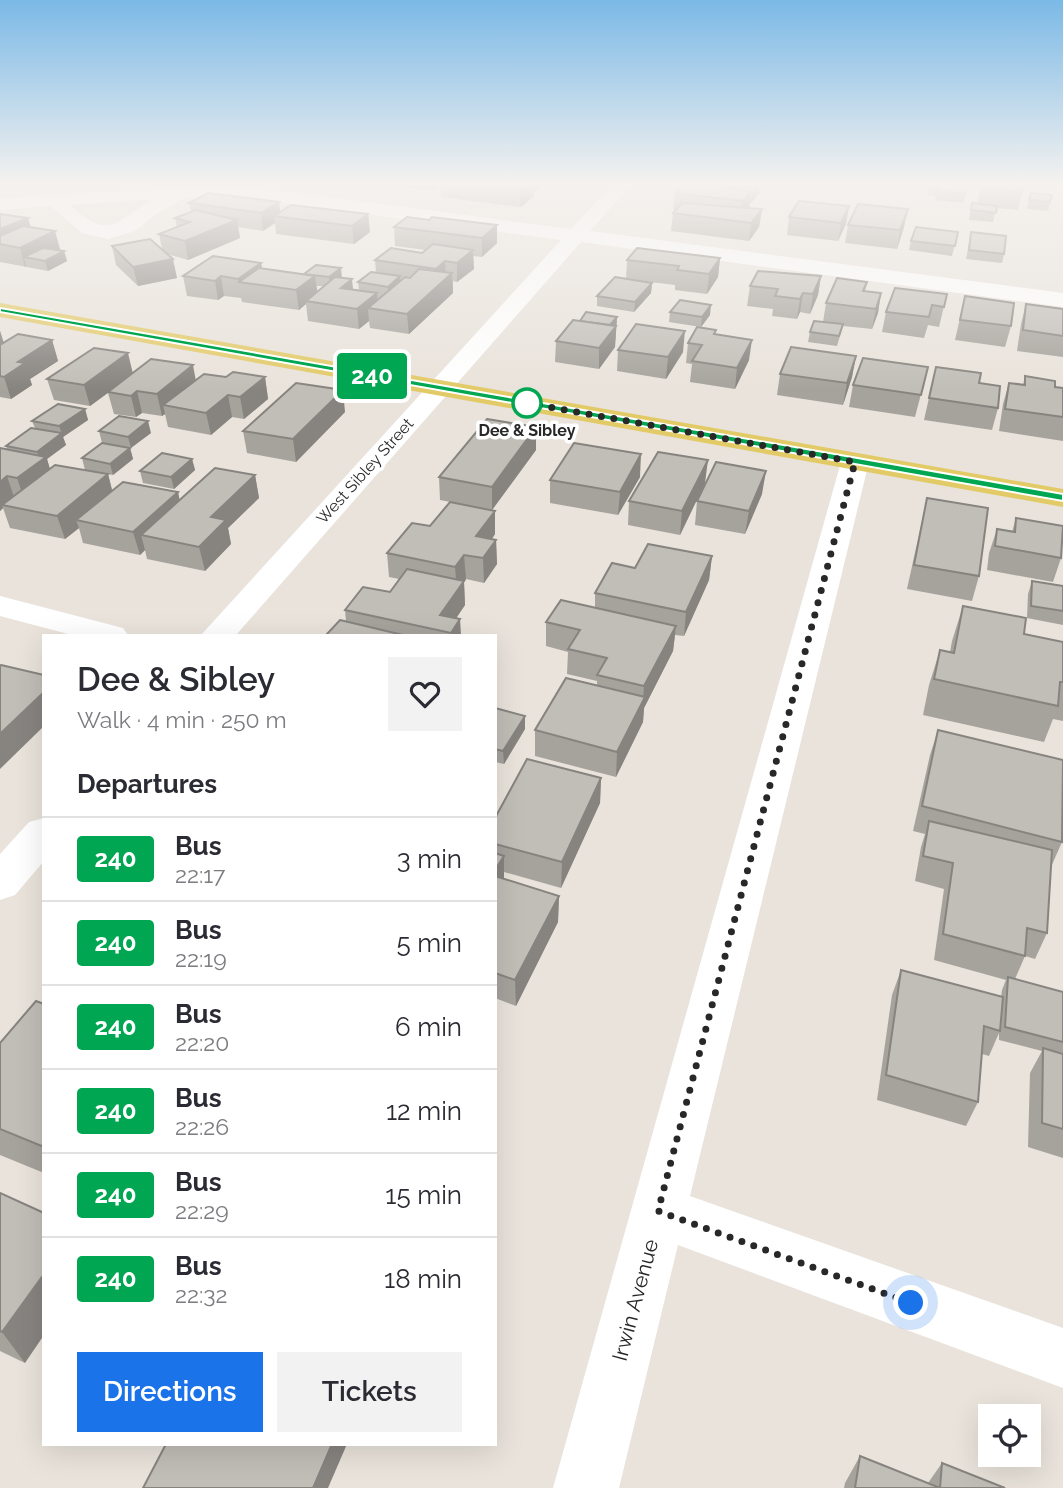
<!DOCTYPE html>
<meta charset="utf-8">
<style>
body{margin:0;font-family:Raleway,sans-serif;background:#f2f2f3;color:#2b2b33;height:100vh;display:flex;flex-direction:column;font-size:26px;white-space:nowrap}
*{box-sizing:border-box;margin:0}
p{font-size:23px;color:#7c7c81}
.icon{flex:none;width:38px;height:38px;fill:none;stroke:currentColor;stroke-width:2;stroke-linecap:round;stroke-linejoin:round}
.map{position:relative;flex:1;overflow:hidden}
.panel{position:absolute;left:42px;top:634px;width:455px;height:812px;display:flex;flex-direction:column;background:#fff;border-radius:0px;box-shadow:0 7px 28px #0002}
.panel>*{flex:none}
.badge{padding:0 14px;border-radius:5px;font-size:24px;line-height:46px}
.tools{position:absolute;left:978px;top:1404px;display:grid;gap:14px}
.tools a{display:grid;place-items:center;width:63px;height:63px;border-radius:0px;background:#fff;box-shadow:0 7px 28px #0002;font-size:35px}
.you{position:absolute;width:35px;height:35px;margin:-18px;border:5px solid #fff;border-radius:50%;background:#1a73e8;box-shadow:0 0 0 10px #1a73e833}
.map>.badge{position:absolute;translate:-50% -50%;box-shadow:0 0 0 4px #fff}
h2{padding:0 35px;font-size:26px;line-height:63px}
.round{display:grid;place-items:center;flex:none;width:74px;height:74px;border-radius:0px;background:#f2f2f3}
.head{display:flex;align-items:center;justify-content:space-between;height:119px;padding:0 35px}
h1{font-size:33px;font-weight:600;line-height:52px}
.action{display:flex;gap:14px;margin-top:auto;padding:14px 35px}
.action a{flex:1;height:80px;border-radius:0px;background:#1a73e8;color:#fff;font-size:28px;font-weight:600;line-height:80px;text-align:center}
.action a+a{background:#f2f2f3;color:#2b2b33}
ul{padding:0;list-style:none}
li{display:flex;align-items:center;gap:21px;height:84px;padding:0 35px;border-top:2px solid #e1e1e2}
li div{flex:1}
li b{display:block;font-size:26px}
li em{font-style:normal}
li .badge{min-width:77px;font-weight:700;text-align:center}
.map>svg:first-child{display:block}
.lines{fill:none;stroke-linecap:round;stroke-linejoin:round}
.minor{fill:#fff;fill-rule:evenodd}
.major{fill:#e2ca67;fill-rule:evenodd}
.wall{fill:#a6a39d;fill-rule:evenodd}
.shaded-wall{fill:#878480}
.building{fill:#c1bdb7;stroke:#878480;stroke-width:2}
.line{fill:#00a651;stroke:#fff;stroke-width:2}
.walk{stroke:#282828;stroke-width:7;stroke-dasharray:0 12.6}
.stop-dot{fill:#fff;stroke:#00a651;stroke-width:3.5}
.labels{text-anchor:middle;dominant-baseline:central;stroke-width:7;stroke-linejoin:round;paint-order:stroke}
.far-stop-label{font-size:16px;font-weight:bold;fill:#282828;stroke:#fff}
.far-street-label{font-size:16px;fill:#282828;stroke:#fff}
.near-street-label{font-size:21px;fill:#282828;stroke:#fff}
</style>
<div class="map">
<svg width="1063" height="1488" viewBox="0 0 1063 1488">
<rect width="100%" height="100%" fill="#e9e3db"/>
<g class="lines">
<g class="minor">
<path d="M615,182H633L590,231L1063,293V307L581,242L236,635H201L561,240L254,199L184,198L156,214L135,231L108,239L82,233L51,206L0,210V198L181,187H254L571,229ZM154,199C115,220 111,243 70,205Z"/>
<path d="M855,454L865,456L869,462L690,1196L1063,1328V1388L678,1245L619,1488H553L841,462L845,456Z"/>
<path d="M0,596L123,628L128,635H72L0,616Z"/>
<path d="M44,818V861L15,895L0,900V854L29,822Z"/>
</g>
<path class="major" d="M0,303L1063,489V507L0,317Z"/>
</g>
<g class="wall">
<path d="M0,182H69L68,184H0Z"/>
<path d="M349,182H544V184L534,192V196L521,207L441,197L440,186L434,191L398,186L397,182L391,187L349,184Z"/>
<path d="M686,182H760L759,193L751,203H750L749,208L762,209L759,227L749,241L671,231L673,213L675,210H673L675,193Z"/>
<path d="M930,182H969L963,203L935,200L936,196L927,195Z"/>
<path d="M981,182L1022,192L1018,210L996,208L993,222L969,220L972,203L977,204Z"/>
<path d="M1031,193L1052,195L1048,211L1027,209Z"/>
<path d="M189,203L280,212L368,214L370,232L354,244L276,234L275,223L263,231L238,227L240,238L188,260L167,254L177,278L138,286L116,265L112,246L162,249L159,234L177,227L175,218L191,212Z"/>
<path d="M849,206L846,224L838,241L787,235L789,217Z"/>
<path d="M0,214L28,218L30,227L60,249L59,250L64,251L67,261L48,271L0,262Z"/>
<path d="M429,220L497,225V243L482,257L473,256L474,269L457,282L453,281V293L409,334L370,328L369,321L359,329L308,321L306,304L299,310L242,302L241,298L224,296L218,300L187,296L183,276L261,263L262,269L304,274L342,278L353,289L359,290L358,282L376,273L375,260L422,253L426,250L395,246L394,227ZM316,286H323L317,292Z"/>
<path d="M848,225L904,227L897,249L845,243Z"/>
<path d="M958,232L952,256L909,250L911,241Z"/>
<path d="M971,232L1004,254L1002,263L966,259Z"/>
<path d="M720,258L718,277L707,294L675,290V285L626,279L627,260Z"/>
<path d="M821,276L818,295L810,314L800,312L797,319L772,316L773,309L747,306L750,286Z"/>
<path d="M867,282L865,291L881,293L878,313L872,329L843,326L837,346L808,342L810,332L823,322L826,303Z"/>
<path d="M652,283L651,293L634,312L597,306V296Z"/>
<path d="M947,294L939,327L928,325L924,338L882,332L886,312Z"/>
<path d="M965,296L1011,326L1005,347L955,340Z"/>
<path d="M1026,304L1063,309V357L1017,351L1021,324Z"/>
<path d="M670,312L710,315L701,327L669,322Z"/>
<path d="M617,317L615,347L599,369L555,362L556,341L580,321Z"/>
<path d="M0,331L4,343L52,340L58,361L30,379L32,385L11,399L0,397Z"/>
<path d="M716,335L749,360L735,389L690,382L692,364L686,363L688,343Z"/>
<path d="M618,350L683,352L666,379L617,371Z"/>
<path d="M856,356L852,377L843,405L777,395L780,374Z"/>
<path d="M928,367L915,417L849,407L853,385Z"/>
<path d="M936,367L979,383L998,408L992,430L924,420Z"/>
<path d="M133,373L196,380L226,377H265L268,399L244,419L232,417L211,435L168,427L165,414L162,416L142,413L136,417L114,414L108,393L90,406L54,400L47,379Z"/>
<path d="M1025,376L1055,387L1063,388V441L999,431L1003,404L1009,383L1023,385Z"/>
<path d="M85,409L88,420L63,437L66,445L47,459L50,469L85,470L82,458L102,443L99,431L151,433L130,448L133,459L113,475L108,474L112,490L178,492L179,500L255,475L259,498L228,528L231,544L205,571L147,559L145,550L140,555L83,543L79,528L65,539L10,528L3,508L0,511V448L7,449L6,446L35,428L32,421Z"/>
<path d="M345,412L296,462L247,453L243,431Z"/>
<path d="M536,450L492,510L440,500L439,477Z"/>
<path d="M192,459L195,470L174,489L143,483L140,471Z"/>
<path d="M640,477L618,515L550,503V480Z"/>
<path d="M705,483L680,535L628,525L629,501Z"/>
<path d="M762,494L745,534L695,525L697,501Z"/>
<path d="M927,498L979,576L972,601L907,589Z"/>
<path d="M495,511V534L492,539L496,540L497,564L484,583L466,579L464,582L465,605L456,618L461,635H326L346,621L345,610L390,592L399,579L389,577L387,553L430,526Z"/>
<path d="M1016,518L1061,558L1053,582L987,570L989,553L997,529L1012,532Z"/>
<path d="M712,556L709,580L684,636L675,635L673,651L644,708L643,722L616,777L535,756V730L597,685V681L567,674L568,652L546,646V622L595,607V593Z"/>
<path d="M1032,581L1063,586V625L1027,618L1028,594Z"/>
<path d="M963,606L1024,634L1063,642V721L1053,719L1044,742L923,715L929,685L940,650L950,652L952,641Z"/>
<path d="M495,708L525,729L504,764L495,762Z"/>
<path d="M938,730L1062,842L1051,867L1047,933L1035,959L1025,956L1015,979L1063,992V1158L1028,1147L1030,1073L1042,1051L999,1040V1033L989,1056L982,1054L978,1102L966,1126L877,1100L892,995L901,970L1001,997L1002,990L1006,980L934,960L944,889L915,881L921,847L925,834L913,831L930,755Z"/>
<path d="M601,778L600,803L561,888L504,872V879L559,896L558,922L516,1006L495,998V818Z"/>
<path d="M44,1004V1173L0,1155V1043Z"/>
<path d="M0,1193L25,1363L0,1351Z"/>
<path d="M860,1456L928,1483L942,1463L1005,1488H844L845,1483Z"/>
</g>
<g class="shaded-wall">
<path d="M390,182H397L391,187Z"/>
<path d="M434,182H440V186L434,191Z"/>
<path d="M531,182H544V184L534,192V196L521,207L520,190Z"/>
<path d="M757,182H760L759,193L751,203L754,186Z"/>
<path d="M751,192L749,209L741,219L743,201Z"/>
<path d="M279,202L281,217L274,216L275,223L263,231L261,213Z"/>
<path d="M849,206L846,224L838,241L841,223Z"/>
<path d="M762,209L759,227L749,241L751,223Z"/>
<path d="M908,209L904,227L897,249L900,230Z"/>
<path d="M368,214L370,232L354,244L352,226Z"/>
<path d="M28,218L33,236L0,244V229Z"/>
<path d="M237,220L240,238L188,260L185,241Z"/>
<path d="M497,225V243L482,257V238Z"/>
<path d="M55,231L60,249L39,260L24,257L26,266L25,267L20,248Z"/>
<path d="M473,250L474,269L457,282V263Z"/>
<path d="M64,251L67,261L48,271L45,261Z"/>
<path d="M720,258L718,277L707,294L709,274Z"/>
<path d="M173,259L177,278L138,286L133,267Z"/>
<path d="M445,261L446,279L452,273L453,293L409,334L407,314L437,287L436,269Z"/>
<path d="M261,263L264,282H239L238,279Z"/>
<path d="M341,268L342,278L330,287L329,277Z"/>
<path d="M221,276L224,296L218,300L215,281Z"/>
<path d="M315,276L318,295L306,301V304L299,310L296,290Z"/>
<path d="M400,276L401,286L388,297V287Z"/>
<path d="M821,276L818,295L810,314L813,294Z"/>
<path d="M352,279L354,299L341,288Z"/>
<path d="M652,283L651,293L634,312L635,302Z"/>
<path d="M377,293L378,309L368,308L369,321L359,329L357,309Z"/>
<path d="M803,293L800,312L797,319L800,299Z"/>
<path d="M881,293L878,313L872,329L876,309Z"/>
<path d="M711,305L710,315L701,327L702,317Z"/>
<path d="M617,317L615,347L599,369V348L608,328Z"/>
<path d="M0,331L6,351L0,354Z"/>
<path d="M685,331L683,352L666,379L668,357Z"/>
<path d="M52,340L58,361L30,379L32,385L11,399L4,377L18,362Z"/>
<path d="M752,340L749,360L735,389L737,368Z"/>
<path d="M128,353L133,374L90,406L84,385Z"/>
<path d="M856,356L852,377L843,405L847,383Z"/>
<path d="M193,365L197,387L163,405L165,414L162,416L157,394Z"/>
<path d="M265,377L268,399L244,419L240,397Z"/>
<path d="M343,390L345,412L296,462L293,439Z"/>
<path d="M137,391L142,413L136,417L131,396Z"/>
<path d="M228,395L232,417L211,435L206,413Z"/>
<path d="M85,409L88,420L63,437L66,445L47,459L53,480L25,502L17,478L40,461L37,452L62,434L59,426Z"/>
<path d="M148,421L151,433L131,448L128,437Z"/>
<path d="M536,427V450L492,510V487Z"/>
<path d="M130,448L133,459L113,475L110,464Z"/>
<path d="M641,454L640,477L618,515L620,492Z"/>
<path d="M192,459L195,470L174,489L171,477Z"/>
<path d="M708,460L705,483L680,535L682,511Z"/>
<path d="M766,471L762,494L745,534L749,511Z"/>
<path d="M108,474L114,498L76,520L79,528L65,539L57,516Z"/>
<path d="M255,475L259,498L228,528L231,544L205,571L199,547L211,517Z"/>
<path d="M7,476L15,500L2,505L3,508L0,511V482Z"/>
<path d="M178,492L183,516L141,535L145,550L140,555L133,532Z"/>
<path d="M495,511V534L479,558L476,536Z"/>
<path d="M496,540L497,564L484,583L483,558Z"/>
<path d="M464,555L466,579L464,582L465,605L447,632L440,615L457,591L455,567Z"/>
<path d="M712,556L709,580L684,636L686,612Z"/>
<path d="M460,619L461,635H451V633Z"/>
<path d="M676,626L673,651L644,708L643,722L616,777L617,752L643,700L644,686Z"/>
<path d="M44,692V726L0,769V734Z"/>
<path d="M525,716V729L504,764L503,751Z"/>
<path d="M601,778L600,803L561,888L562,862Z"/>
<path d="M504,856V882L495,897V870Z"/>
<path d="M559,896L558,922L516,1006L515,980Z"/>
<path d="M44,1274V1335L25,1363L2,1332Z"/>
<path d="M332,1444H347L328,1488H313Z"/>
</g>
<g class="building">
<path d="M453,182H531L520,190Z"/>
<path d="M686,182H698L727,185L724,188L751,192L743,201L675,193Z"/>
<path d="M713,182H757L754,186Z"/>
<path d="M930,182H968L965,194L937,191L939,187L929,186Z"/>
<path d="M982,182H1023L1022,192L981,188Z"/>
<path d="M208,193L279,202L261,213L189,203Z"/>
<path d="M1031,193L1052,195L1050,202L1029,200Z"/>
<path d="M799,201L849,206L841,223L789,217Z"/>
<path d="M682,203L762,209L751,223L673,213Z"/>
<path d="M972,203L997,206L996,213L971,210Z"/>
<path d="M858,204L908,209L900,230L848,225Z"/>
<path d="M291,205L368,214L352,226L274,216Z"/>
<path d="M196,210L237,220L185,241L159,234L190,222L175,218Z"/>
<path d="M0,214L28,218L0,229Z"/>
<path d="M407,217L429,220L432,217L497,225L482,238L394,227Z"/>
<path d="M23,226L55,231L20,248L0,244V236Z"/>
<path d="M916,227L958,232L955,246L911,241Z"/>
<path d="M971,232L1006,236L1004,254L969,250Z"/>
<path d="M150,239L173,259L133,267L112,246Z"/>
<path d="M433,244L473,250L457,263L445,261L436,269L375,260L391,248L422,253Z"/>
<path d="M43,248L64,251L45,261L24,257Z"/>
<path d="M637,248L720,258L709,274L677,270L679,266L627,260Z"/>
<path d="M213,256L261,263L238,279L221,276L215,281L183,276Z"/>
<path d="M316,265L341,268L329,277L304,274Z"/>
<path d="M259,268L315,276L296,290L239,282Z"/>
<path d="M419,269L452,273L407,314L368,308L405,277L410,278Z"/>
<path d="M758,271L821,276L813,294L803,293L800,299L775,296L778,289L750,286Z"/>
<path d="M371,272L400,276L388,287L358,282Z"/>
<path d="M335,277L352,279L341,288L377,293L357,309L306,301Z"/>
<path d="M615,277L652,283L635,302L597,296Z"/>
<path d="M837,278L867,282L863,291L881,293L876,309L826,303Z"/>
<path d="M895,288L947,294L944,307L932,305L929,317L886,312Z"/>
<path d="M965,296L1014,303L1011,326L960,320Z"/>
<path d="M680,300L711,305L702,317L670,312Z"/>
<path d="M1026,304L1063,309V336L1023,330Z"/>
<path d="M586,312L617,317L610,325L580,321Z"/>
<path d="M573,320L616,326L599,348L556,341Z"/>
<path d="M814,321L843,324L839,336L810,332Z"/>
<path d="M636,324L685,331L668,357L618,350Z"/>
<path d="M697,327L716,330L714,334L752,340L737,368L692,361L702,345L688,343Z"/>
<path d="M18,334L52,340L18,362L25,363L4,377L0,376V345Z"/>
<path d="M791,347L856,356L847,383L780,374Z"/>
<path d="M94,348L128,353L84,385L47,379Z"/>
<path d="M863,358L928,367L921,395L853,385Z"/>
<path d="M151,359L193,365L157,394L137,391L131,396L108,392Z"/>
<path d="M936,367L981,373L979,383L1000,386L998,408L929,398Z"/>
<path d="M233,372L265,377L240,397L228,395L206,413L163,405L204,374L226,377Z"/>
<path d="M1025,376L1055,381V387L1063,388V417L1005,409L1009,383L1025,385Z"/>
<path d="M296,383L343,390L293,439L243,431Z"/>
<path d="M58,404L85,409L59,426L32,421Z"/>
<path d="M119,416L148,421L128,437L99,431Z"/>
<path d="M487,419L536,427L492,487L439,477Z"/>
<path d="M31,428L62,433L37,452L6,446Z"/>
<path d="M102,443L130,448L110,464L82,458Z"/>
<path d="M574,443L641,454L620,492L550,480Z"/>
<path d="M0,448L46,457L17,478L7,476L0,482Z"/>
<path d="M658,452L708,460L682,511L629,501Z"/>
<path d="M162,453L192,459L171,477L140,471Z"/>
<path d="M716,462L766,471L749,511L697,501Z"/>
<path d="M55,465L108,474L57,516L2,505Z"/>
<path d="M215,468L255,475L211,517L226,520L199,547L141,535Z"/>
<path d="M123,482L178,492L133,532L76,520Z"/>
<path d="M927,498L988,508L979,576L914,565Z"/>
<path d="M450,502L495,511L476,536L496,540L483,558L464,555L455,567L387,553L412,523L430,526Z"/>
<path d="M1016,518L1063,526L1061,558L995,546L997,529L1015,532Z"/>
<path d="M648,544L712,556L686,612L595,593L612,563L635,568Z"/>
<path d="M407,569L464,581L440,615L460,619L451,633L345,610L363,587L390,592Z"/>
<path d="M1032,581L1063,586V611L1031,606Z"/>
<path d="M561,600L676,626L644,686L597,675L607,658L568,649L580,630L546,622Z"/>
<path d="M963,606L1026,618L1024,634L1063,642V682H1060L1058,706L934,679L940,650L954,653Z"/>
<path d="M340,620L403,635H326Z"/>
<path d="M1,665L44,675V692L0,734V666Z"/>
<path d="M566,678L645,697L617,752L535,730Z"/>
<path d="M495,708L525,716L503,751L495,749Z"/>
<path d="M938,730L1063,760L1062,842L922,806Z"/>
<path d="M527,759L601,778L562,862L495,844V818Z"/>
<path d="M929,821L1052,850L1047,933L1027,928L1025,956L943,934L953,863L923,856Z"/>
<path d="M495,853L504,856L495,870Z"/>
<path d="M495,876L559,896L515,980L495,973Z"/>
<path d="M901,970L1003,997L1000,1031L984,1026L978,1102L886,1075Z"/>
<path d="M1008,977L1063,992V1042L1005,1027Z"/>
<path d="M36,1001L44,1004V1147L0,1129V1043Z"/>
<path d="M1043,1048L1063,1054V1129L1042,1123Z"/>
<path d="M0,1193L44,1213V1274L2,1332L0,1331Z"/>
<path d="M166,1444H332L313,1488H143Z"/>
<path d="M860,1456L940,1488L942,1463L1005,1488H855Z"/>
</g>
<linearGradient id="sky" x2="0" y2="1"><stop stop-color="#7bb9e6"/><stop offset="0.47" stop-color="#f5f2ef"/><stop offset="1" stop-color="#f5f2ef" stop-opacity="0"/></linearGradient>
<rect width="1063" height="390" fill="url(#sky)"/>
<path class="line" d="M0,308L1063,494V501L0,312Z"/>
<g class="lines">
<path class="walk" d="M527,403L855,462L658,1211L911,1303"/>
</g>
<circle class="stop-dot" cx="527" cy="403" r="14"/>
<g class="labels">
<g class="far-stop-label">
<text x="527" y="430">Dee &amp; Sibley</text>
</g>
<g class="far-street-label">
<text transform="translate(365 471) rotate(-48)">West Sibley Street</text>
</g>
<g class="near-street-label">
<text transform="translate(635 1300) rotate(-75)">Irwin Avenue</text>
</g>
</g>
</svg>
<div class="tools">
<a><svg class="icon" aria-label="locate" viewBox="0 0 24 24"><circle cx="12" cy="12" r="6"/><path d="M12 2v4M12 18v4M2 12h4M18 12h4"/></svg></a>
</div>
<div class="you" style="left:911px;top:1303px"></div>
<b class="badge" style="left:372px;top:376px;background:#00a651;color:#fff">240</b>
<section class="panel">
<div class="head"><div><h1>Dee &amp; Sibley</h1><p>Walk · 4 min · 250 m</p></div><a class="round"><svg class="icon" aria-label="heart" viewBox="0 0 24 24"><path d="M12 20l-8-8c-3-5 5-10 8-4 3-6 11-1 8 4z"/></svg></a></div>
<h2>Departures</h2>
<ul>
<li><span class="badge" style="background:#00a651;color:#fff">240</span><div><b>Bus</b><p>22:17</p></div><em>3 min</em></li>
<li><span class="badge" style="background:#00a651;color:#fff">240</span><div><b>Bus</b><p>22:19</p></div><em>5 min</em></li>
<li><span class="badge" style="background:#00a651;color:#fff">240</span><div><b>Bus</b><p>22:20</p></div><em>6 min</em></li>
<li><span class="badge" style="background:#00a651;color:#fff">240</span><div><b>Bus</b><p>22:26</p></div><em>12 min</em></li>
<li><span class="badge" style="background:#00a651;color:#fff">240</span><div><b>Bus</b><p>22:29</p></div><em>15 min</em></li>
<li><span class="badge" style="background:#00a651;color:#fff">240</span><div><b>Bus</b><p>22:32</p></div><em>18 min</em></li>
</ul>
<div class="action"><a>Directions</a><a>Tickets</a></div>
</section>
</div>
